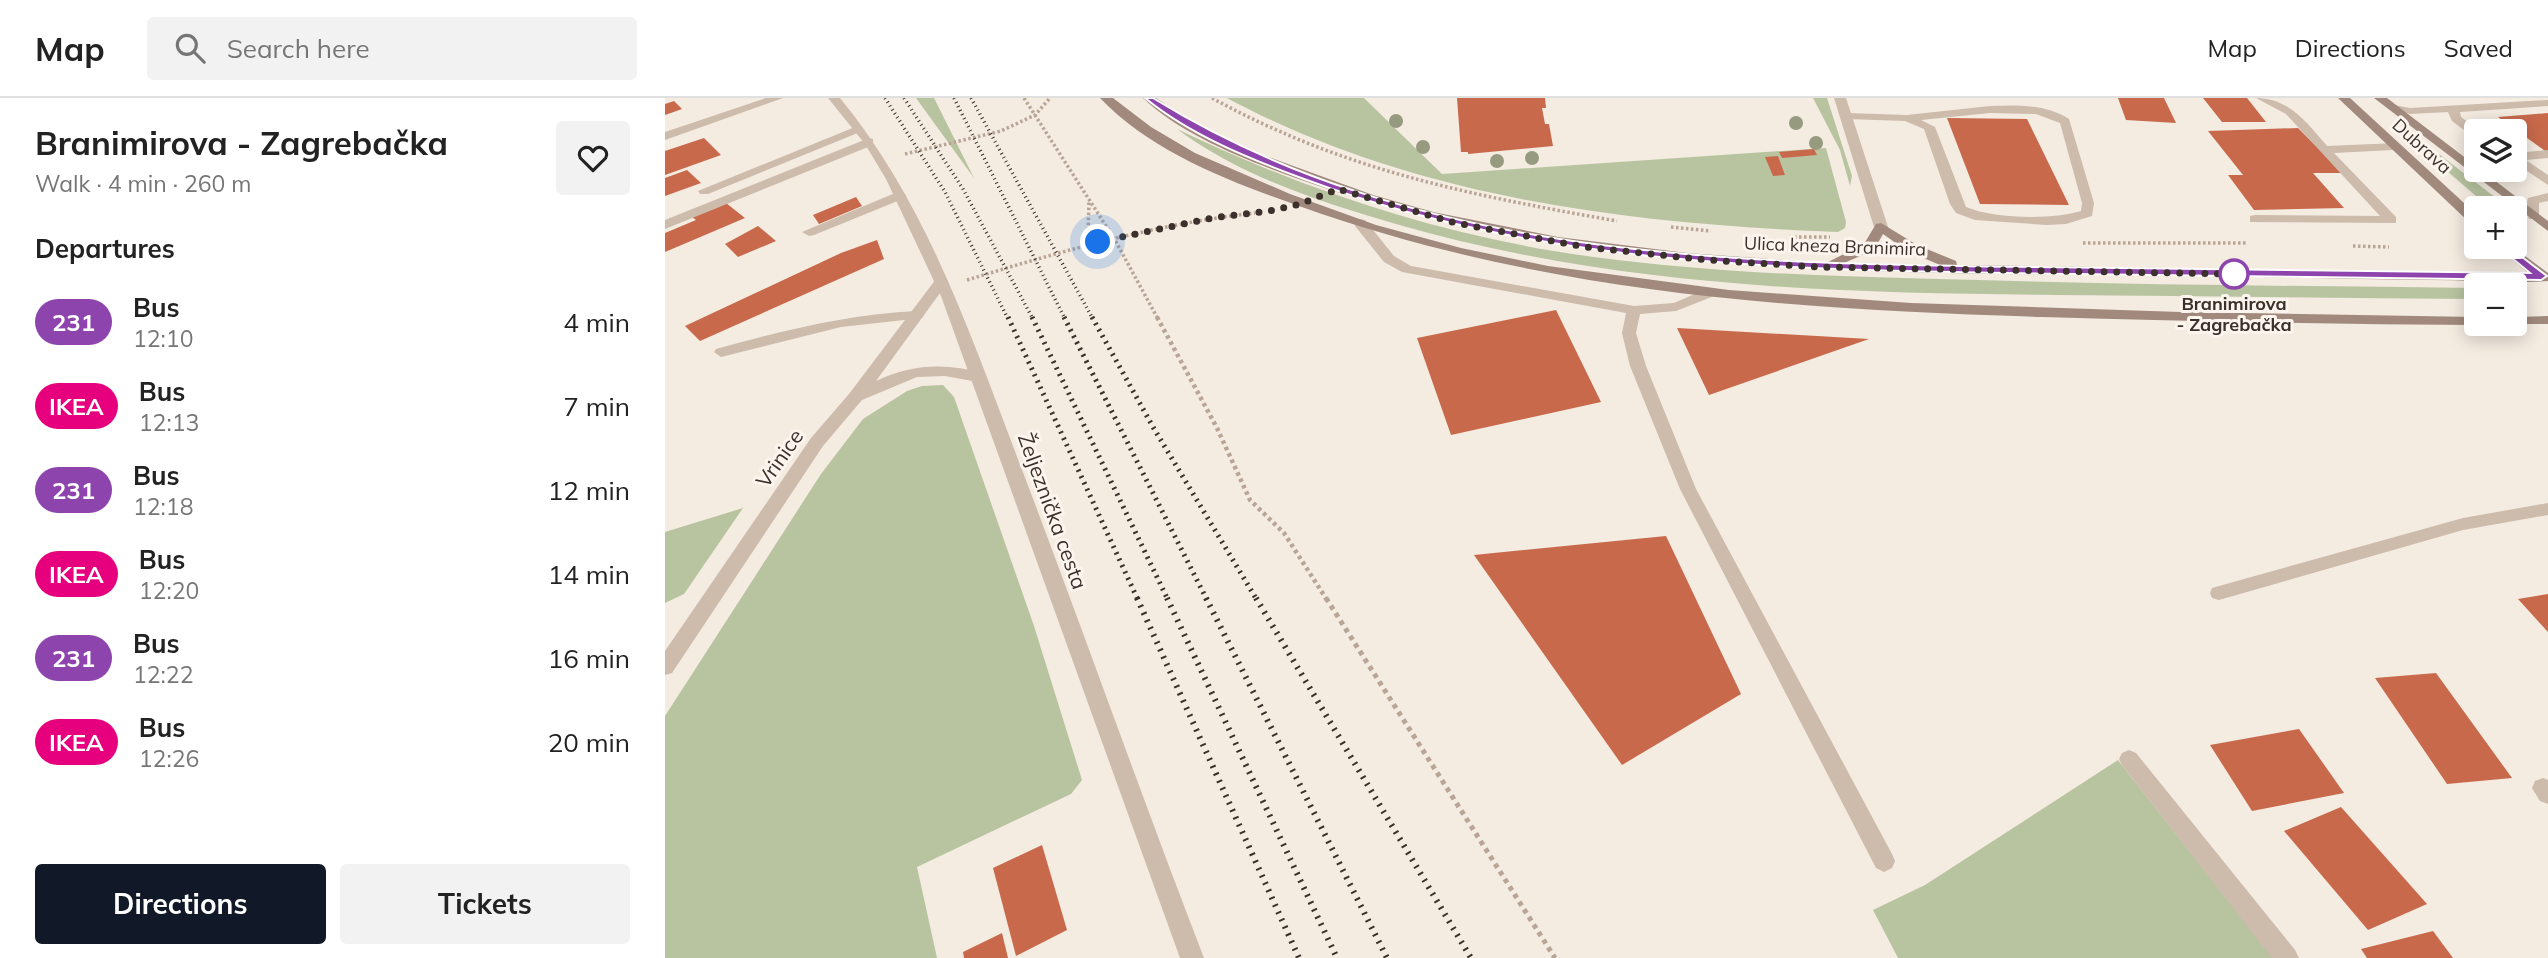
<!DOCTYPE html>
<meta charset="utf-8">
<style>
body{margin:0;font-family:Mulish,sans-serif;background:#f2f2f2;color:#222;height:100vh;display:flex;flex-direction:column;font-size:26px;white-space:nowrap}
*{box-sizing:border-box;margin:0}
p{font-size:23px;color:#767676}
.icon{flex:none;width:38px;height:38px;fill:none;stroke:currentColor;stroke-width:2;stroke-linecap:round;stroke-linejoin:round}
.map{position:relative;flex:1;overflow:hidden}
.details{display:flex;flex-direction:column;background:#fff;width:665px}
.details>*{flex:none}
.badge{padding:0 14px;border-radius:23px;font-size:24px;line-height:46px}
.fabs{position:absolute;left:1799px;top:21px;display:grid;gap:14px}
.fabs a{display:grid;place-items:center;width:63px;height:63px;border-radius:7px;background:#fff;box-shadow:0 4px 18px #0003;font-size:35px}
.you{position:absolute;width:35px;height:35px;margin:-18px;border:5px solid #fff;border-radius:50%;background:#1a73e8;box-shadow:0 0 0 10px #1a73e833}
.map>.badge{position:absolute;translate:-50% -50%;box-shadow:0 0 0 4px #fff}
h2{padding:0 35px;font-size:26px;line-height:63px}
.round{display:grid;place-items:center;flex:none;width:74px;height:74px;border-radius:7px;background:#f2f2f2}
.summary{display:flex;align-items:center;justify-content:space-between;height:119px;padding:0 35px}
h1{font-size:33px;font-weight:700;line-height:52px}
.primary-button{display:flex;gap:14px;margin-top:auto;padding:14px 35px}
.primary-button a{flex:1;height:80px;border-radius:7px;background:#111827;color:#fff;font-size:28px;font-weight:700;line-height:80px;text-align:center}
.primary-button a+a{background:#f2f2f2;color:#222}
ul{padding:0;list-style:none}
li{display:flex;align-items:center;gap:21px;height:84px;padding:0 35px}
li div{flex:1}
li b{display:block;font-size:26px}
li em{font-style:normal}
li .badge{min-width:77px;font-weight:700;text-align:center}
header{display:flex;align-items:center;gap:42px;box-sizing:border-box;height:98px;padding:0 35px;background:#fff;border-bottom:2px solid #e0e0e0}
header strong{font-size:33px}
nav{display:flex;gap:38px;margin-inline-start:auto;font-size:24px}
.search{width:490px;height:63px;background:#f2f2f2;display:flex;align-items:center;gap:18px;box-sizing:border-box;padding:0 24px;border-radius:7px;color:#767676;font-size:26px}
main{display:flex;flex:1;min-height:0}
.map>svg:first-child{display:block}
.green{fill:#b8c4a0}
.building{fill:#c8694b}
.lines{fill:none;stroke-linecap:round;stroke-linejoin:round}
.path-far2{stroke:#b9a596;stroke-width:3.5;stroke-dasharray:2.5 2.5;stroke-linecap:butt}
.path-far1{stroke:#b9a596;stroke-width:4.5;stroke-dasharray:3.5 3.5;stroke-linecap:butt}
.path{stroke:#b9a596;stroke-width:5;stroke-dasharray:4.5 4.5;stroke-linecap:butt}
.service{fill:#cdbbac;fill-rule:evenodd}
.minor{fill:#cdbbac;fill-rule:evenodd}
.tertiary{fill:#cdbbac;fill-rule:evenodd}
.secondary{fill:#a18a7d;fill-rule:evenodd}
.rail-far2{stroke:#3b302b;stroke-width:3.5;stroke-dasharray:1 3.5;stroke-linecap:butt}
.rail-far1{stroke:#3b302b;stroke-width:5;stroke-dasharray:2 5;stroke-linecap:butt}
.rail{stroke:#3b302b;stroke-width:6;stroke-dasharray:2 6;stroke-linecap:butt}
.tree{fill:#969b7f}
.line{fill:#8e44ad;stroke:#fff;stroke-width:2}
.walk{stroke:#3b302b;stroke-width:7;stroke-dasharray:0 12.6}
.stop-dot{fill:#fff;stroke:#8e44ad;stroke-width:3.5}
.labels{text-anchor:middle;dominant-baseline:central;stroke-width:6;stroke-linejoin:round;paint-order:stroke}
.far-street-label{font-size:18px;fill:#3b302b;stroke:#fbf5ee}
.far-stop-label{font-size:18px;font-weight:bold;fill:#3b302b;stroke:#fbf5ee}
.street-label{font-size:21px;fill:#3b302b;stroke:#fbf5ee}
</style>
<header>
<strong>Map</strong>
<div class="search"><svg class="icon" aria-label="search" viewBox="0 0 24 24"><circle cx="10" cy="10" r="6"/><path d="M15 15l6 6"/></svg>Search here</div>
<nav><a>Map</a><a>Directions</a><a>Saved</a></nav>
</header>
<main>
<section class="details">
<div class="summary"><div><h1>Branimirova - Zagrebačka</h1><p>Walk · 4 min · 260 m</p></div><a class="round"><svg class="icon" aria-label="heart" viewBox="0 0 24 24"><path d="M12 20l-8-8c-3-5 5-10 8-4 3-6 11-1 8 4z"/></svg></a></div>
<h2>Departures</h2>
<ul>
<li><span class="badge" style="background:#8e44ad;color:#fff">231</span><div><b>Bus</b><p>12:10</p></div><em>4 min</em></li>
<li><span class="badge" style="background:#e6007e;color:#fff">IKEA</span><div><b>Bus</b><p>12:13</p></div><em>7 min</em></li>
<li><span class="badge" style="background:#8e44ad;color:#fff">231</span><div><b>Bus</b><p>12:18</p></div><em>12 min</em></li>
<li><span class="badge" style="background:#e6007e;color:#fff">IKEA</span><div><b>Bus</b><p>12:20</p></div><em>14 min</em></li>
<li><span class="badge" style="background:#8e44ad;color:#fff">231</span><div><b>Bus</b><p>12:22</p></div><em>16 min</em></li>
<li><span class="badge" style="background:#e6007e;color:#fff">IKEA</span><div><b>Bus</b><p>12:26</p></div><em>20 min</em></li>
</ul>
<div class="primary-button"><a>Directions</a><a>Tickets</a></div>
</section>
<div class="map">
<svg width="1883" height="860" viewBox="0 0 1883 860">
<rect width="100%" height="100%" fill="#f4ebe1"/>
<g class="green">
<path d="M251,0H269L309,80Z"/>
<path d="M562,0H699L777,76L1161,50L1181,124L1180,130L1173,134C964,126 748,100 562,0Z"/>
<path d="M1148,0H1162L1187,78L1185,88L1175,52Z"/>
<path d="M512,31C643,94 784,140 929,159C1057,176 1185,179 1313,182C1479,187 1645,188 1811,190V201C1671,200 1531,198 1391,197C1166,195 949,189 731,126C655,104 577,79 512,31Z"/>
<path d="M1751,41L1757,43L1844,110H1825L1747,43Z"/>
<path d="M278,287L289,299L369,528L417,682L406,696L252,769L272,860H0V618L156,376L198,321L242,293L257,288Z"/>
<path d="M78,410L19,496L0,505V434Z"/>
<path d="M1453,662L1608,860H1233L1208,812L1260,787Z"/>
</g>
<g class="building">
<path d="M792,0H880L881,10H877L880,26H884L888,48L803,56V54H796Z"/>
<path d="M1453,0H1499L1511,25L1461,22Z"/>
<path d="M1538,0H1582L1601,24H1557Z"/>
<path d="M9,3L17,11L0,17V6Z"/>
<path d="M1883,15V55L1833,19Z"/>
<path d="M1282,20L1362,21L1404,107L1315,106Z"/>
<path d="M1633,30L1678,75H1648L1679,110L1589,112L1563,77H1578L1543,33Z"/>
<path d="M39,40L56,57L0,77V53Z"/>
<path d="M1149,51L1152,57L1117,60L1114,54Z"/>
<path d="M1113,58L1120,77L1108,78L1100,59Z"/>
<path d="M22,72L36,85L0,98V80Z"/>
<path d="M191,99L197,108L154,126L148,117Z"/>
<path d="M61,105L80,120L0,154V135L31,122L27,119Z"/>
<path d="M93,128L111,143L73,159L60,146Z"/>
<path d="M212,142L219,161L35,243L20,228L176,155Z"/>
<path d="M891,212L936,304L786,337L752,240Z"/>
<path d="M1012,230L1204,241L1044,297Z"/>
<path d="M1001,438L1076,596L957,667L809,457Z"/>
<path d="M1883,496V534L1853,501Z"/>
<path d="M1771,575L1847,680L1782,686L1710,580Z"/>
<path d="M1634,631L1679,695L1587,713L1545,647Z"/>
<path d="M1676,709L1762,806L1703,832L1619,733Z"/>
<path d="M377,747L402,832L351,858L328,770Z"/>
<path d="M1768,833L1788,860H1702L1696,851Z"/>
<path d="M337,835L343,860H299L298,854Z"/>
</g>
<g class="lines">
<g class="path-far2">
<path d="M359,0L450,142L493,221"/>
<path d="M547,0C680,73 805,97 952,123"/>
<path d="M240,56L336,33L370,17L385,0"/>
<path d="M1006,129L1046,133"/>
<path d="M1124,139H1165"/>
<path d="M1418,145H1581"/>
<path d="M418,146L423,135L424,104"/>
<path d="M1688,148L1724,149"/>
<path d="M302,182C397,153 491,126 590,115"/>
</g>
<path class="path-far1" d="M492,219L552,330L585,402L619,435L662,502"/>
<path class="path" d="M661,500L890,860"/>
<g class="service">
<path d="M101,0H118L0,42V34Z"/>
<path d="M1591,0C1624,0 1642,25 1662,48L1732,45L1734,48L1728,52L1669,55L1731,119V125L1585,124V118L1590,117L1715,118L1621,16Z"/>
<path d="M1883,2V8L1795,14L1796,19L1814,33H1811V41L1787,23L1783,14L1745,16L1723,10L1729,7L1745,10Z"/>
<path d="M1325,8C1353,7 1380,6 1404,21L1429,105L1427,118L1401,126L1382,127L1310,122L1291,115L1285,106L1259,31L1240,23L1182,21L1176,18L1182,15L1242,17ZM1325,15L1371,16L1395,25L1417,105L1416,113C1387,122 1329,121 1301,109L1270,29L1256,22Z"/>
<path d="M190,29L200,32L43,96H35L33,93Z"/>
<path d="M204,40L208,41V47L0,131V122Z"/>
<path d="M1883,52V60L1861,62L1883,77V87L1850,65V55Z"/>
<path d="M235,93L241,97L240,100L149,137L144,138L137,134Z"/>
<path d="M1883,95V103L1874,105V121H1864L1860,112L1863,100Z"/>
<path d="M695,121L700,122L729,158L746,168L969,208L1009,205L1039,192H1049V198L1011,213L975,216L971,235L981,268L1031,391L1227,756L1230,763L1227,770L1219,774L1211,770L1015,391L965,268L957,235L961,215L737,174L719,164L690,128V122Z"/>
<path d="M252,213L257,214L259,217L257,220L176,229L56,259L49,254L51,251C117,233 183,216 252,213Z"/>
<path d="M1883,405V417L1798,432L1554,502L1547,500L1545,495L1547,490L1554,488L1798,420Z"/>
</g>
<g class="minor">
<path d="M1169,0H1181L1223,129L1221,132L1216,133L1209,129Z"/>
<path d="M276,180L283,184L211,283C247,266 281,265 318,275L321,279L318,283L313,284L280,278L252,279L197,302L158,348L7,575L0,577V553L146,340L184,296L271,181Z"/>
<path d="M1464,652L1471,655L1630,852L1634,860H1607L1457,667L1454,661L1457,655Z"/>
<path d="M1878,680L1883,682V706L1875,703L1867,690L1870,683Z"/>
</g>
<path class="tertiary" d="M163,0H175C264,109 306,239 356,369C418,532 476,697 539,860H515L276,198L221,81L200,46Z"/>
<g class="secondary">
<path d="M435,0H448L486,29L530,55L625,96L711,127L796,150L883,168L1064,192L1246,205L1515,214L1811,219V226H1816L1811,227C1666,226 1521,223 1377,219C1120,211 878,195 634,108C566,84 486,54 435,0Z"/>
<path d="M478,0H491L524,22L584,52L708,97L768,114L893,139L1022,155L1161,165L1199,146L1211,126L1216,125L1252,147L1291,163L1292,167L1863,175L1833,149H1848L1883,175V183C1846,186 1806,182 1768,182C1691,181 1614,179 1537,178C1239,174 938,183 651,87C596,68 521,41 478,0ZM1218,136L1242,153L1275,167L1179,165L1209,152Z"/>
<path d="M1673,0H1685L1811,116V127L1806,126Z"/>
<path d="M1709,0H1722L1811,68V72H1816L1883,123V133Z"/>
<path d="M1883,218V226H1845H1850V219Z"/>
</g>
<g class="rail-far2">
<path d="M220,0L280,94L343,221"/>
<path d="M239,0L298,91L368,221"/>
<path d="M289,0L400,221"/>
<path d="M306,0L428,221"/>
</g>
<g class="rail-far1">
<path d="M343,219L473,502"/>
<path d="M367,219L503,502"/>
<path d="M399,219L542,502"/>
<path d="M427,219L488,329L592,502"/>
</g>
<g class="rail">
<path d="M472,500L634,860"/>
<path d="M502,500L672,860"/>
<path d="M541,500L722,860"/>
<path d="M591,500L806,860"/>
</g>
</g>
<g class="tree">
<circle cx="731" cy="23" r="7"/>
<circle cx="1131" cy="25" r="7"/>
<circle cx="1151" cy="45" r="7"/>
<circle cx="758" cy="49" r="7"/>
<circle cx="867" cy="60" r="7"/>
<circle cx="832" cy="63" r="7"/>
</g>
<path class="line" d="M480,0H488C752,163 1069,165 1371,169C1536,171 1701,173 1865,175L1836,151L1835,149L1840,146L1882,178L1876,182C1721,180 1565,178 1410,176C1150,172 886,173 639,81C585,61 525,37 480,0Z"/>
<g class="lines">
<path class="walk" d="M433,144L547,120L604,113L635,106L673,91L791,125L920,149L1043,162L1153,169L1569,176"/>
</g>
<circle class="stop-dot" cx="1569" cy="176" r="14"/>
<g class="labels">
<g class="far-street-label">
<text transform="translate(1757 48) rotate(42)">Dubrava</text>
<text transform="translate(1170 148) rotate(2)">Ulica kneza Branimira</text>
</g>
<g class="far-stop-label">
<text x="1569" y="205">Branimirova<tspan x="1569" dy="21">- Zagrebačka</tspan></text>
</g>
<g class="street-label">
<text transform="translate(114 360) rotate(-55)">Vrinice</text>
<text transform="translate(388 413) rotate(70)">Željeznička cesta</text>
</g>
</g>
</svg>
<div class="fabs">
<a><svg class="icon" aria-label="layers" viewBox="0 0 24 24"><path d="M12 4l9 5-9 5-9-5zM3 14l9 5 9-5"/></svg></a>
<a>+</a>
<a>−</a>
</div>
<div class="you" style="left:433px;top:144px"></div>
</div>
</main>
